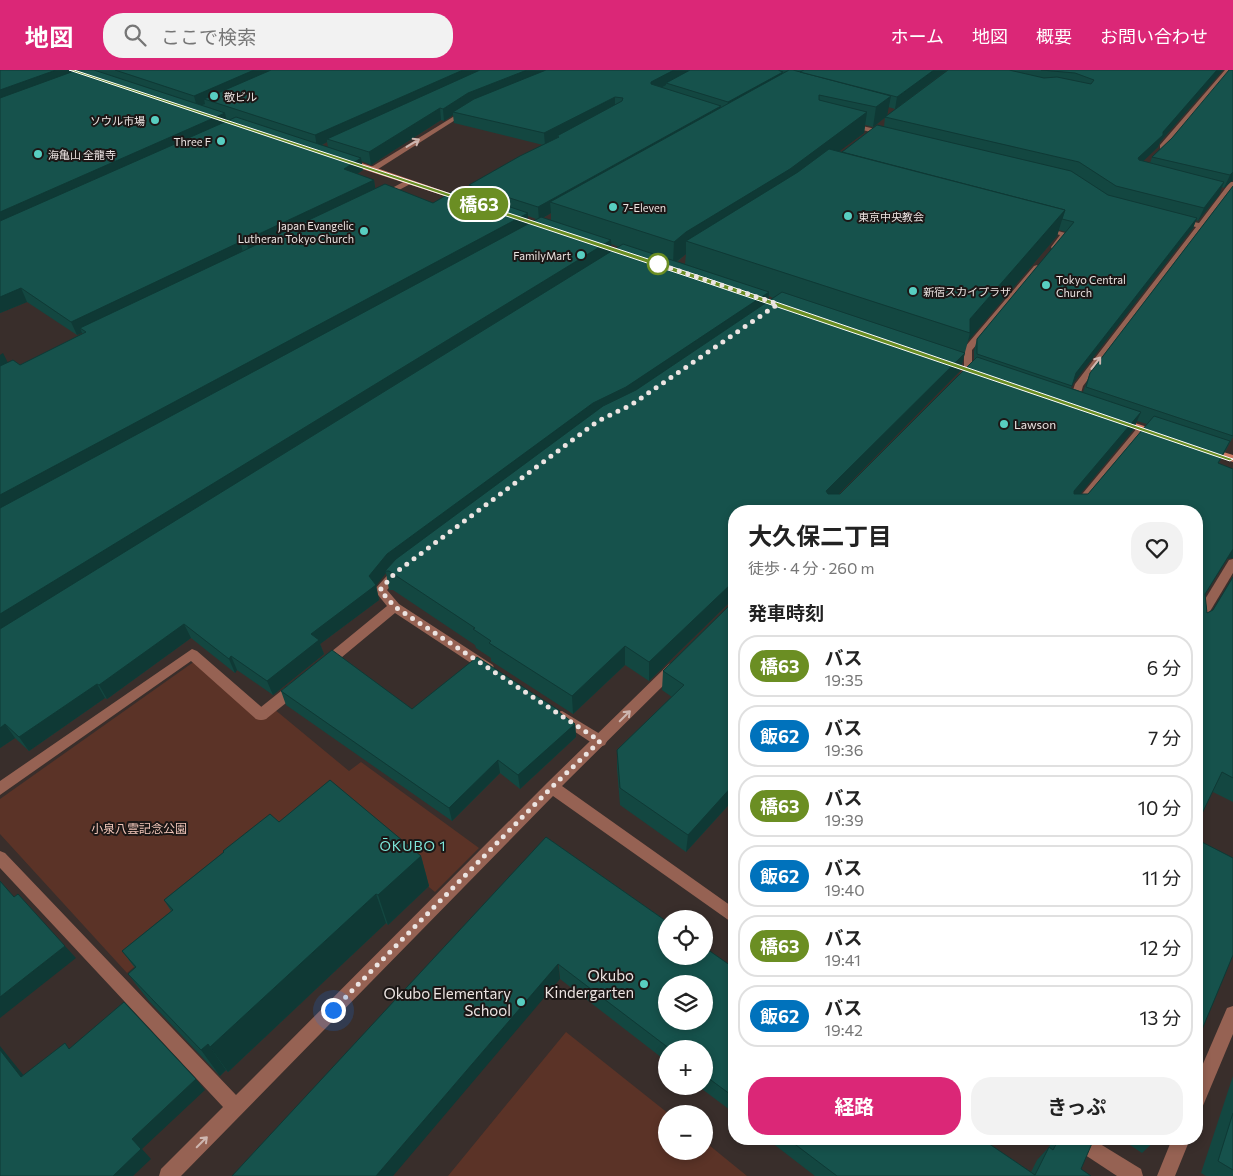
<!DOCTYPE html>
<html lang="ja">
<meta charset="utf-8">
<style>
body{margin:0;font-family:Commissioner,"Noto Sans JP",sans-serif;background:#f2f2f2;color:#222;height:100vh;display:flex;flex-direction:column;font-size:19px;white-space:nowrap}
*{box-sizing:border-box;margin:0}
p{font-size:16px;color:#767676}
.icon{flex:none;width:28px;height:28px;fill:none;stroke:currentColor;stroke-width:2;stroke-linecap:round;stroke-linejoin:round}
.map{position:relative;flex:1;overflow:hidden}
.sheet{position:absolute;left:728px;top:435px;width:475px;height:640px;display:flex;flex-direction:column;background:#fff;border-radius:20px;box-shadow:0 2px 8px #0003}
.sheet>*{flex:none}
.badge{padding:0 10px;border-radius:16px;font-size:18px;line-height:32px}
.fabs{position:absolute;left:658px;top:840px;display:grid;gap:10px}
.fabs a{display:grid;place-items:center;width:55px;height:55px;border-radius:50%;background:#fff;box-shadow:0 2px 8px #0003;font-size:25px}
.you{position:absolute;width:25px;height:25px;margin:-12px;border:4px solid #fff;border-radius:50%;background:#1a73e8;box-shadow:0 0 0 8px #1a73e833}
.map>.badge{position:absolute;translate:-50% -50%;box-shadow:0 0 0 2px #fff}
h2{padding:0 20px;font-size:19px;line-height:45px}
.round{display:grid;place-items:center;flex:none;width:52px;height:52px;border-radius:20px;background:#f2f2f2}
.summary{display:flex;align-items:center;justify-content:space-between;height:85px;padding:0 20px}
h1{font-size:24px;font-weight:700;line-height:38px}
.action{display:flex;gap:10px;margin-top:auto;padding:10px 20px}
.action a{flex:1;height:58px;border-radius:20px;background:#db2777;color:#fff;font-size:20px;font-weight:700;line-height:58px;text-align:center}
.action a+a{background:#f2f2f2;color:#222}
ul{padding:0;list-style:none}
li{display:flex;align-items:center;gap:15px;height:62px;margin:0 10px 8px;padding:0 10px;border:2px solid #e0e0e0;border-radius:20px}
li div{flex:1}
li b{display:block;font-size:19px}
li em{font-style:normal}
li .badge{min-width:55px;font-weight:700;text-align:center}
header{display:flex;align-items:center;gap:30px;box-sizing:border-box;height:70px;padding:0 25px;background:#db2777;color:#fff}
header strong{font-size:24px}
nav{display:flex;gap:28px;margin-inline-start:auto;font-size:18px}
.search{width:350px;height:45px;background:#f2f2f2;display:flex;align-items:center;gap:12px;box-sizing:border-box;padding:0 18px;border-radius:20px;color:#767676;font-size:19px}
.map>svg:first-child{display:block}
.green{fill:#5b3327}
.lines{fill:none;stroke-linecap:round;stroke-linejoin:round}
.service{fill:#966253;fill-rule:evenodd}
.minor{fill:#966253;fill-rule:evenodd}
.secondary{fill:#ce7b64;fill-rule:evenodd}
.wall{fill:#134741;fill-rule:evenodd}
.shaded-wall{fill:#0f3935}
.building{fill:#16524c;stroke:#0f3935;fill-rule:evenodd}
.oneway{stroke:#ceb6b0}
.line{fill:#6b8e23;stroke:#fff}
.walk{stroke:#ece4e2;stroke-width:5;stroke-dasharray:0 9}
.poi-dot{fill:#58cec1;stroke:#1c1716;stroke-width:2}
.stop-dot{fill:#fff;stroke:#6b8e23;stroke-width:2.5}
.labels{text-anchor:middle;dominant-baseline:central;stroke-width:4;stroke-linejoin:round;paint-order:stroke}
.far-poi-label{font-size:11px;fill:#ece4e2;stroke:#1c1716;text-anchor:start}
.poi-label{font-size:12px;fill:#ece4e2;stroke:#1c1716;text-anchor:start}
.park-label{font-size:12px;fill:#f1c6b9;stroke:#1c1716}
.neighbourhood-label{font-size:14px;letter-spacing:1px;fill:#7ee7da;stroke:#1c1716}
.near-poi-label{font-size:15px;fill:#ece4e2;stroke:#1c1716;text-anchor:end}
</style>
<header>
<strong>地図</strong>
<div class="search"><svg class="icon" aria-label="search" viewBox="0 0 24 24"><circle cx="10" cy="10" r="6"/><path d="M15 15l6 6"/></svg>ここで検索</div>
<nav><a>ホーム</a><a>地図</a><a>概要</a><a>お問い合わせ</a></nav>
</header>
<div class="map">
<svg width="1233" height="1106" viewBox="0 0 1233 1106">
<rect width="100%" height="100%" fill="#392e2b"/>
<g class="green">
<path d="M195,591L261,650L274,639L349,701L361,692L479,778L435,822L337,742L187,852L127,903L0,764V729Z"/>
<path d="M566,962L669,1044H666V1081H704V1071L747,1106H448Z"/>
</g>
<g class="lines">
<g class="service">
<path d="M1225,0H1231L1166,79H1160V75Z"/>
<path d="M407,110L414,112L384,128L377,126Z"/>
<path d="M1142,356L1146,357L1147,359L1146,361L1079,441H1068L1138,357Z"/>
<path d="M1233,489V503L1200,558L1196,560V544L1229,490Z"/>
<path d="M398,497L404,501L387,520L399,534L493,595L494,598L493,601H483L395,543L330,597H320L319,594L320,591L387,536L374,520L394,498Z"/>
<path d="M296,612L301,613L303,617L301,621L266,649L261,650L256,649L254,645L256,641L291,613Z"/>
<path d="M562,641L605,667L607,671L605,675L600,677L595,675L557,650L555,646L557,642Z"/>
<path d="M1233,936V964L1202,1038L1196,1041V1010L1227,938Z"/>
<path d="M1172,1069H1190L1175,1106H1157Z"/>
</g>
<g class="minor">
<path d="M466,39L471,40L375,101L368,99Z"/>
<path d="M848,53L890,62L891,64L887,66L846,56V54Z"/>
<path d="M1230,112H1233V119L1083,316L1077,337H1069L1068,335L1075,314L1196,157L1174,152V148L1199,153Z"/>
<path d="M1040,156L1069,164L1058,179H1052L1051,177L1060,165L1040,160Z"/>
<path d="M1037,195L1041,198L1040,200L972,280V302L964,310H958L956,308L964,299V278L1034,196Z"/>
<path d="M192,579L197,581L266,641L268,645L266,649L261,650L256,649L191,591L0,725V711Z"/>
<path d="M674,592L679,594L680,597L679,600L562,716L734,838V854L553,726L181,1106H159L161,1099L223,1037L0,798V781L5,783L236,1025L547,713L669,594Z"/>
<path d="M1067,1069H1092L1141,1099L1143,1106H1117L1070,1075Z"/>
</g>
<g class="secondary">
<path d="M344,89H350L467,129L460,131L344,93Z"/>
<path d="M1119,348L1163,362L1164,364L1159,367L1115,353L1114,351Z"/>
<path d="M1207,377L1233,385V392L1203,382L1202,380L1203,378Z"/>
</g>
</g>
<g class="wall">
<path d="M0,0H947L895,39L888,37L887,46L873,57L865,55L864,63L839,81L842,82L884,57L885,47L948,0H1223L1160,72L1158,77L1143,91L1150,93L1152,87L1172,68L1233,0V110L1224,118L1222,117L1219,125L1198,151L1196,150L1193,158L1073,313L1071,318L1083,322L1090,303L1233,116V367L1219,393L1227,489L1205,525L1207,543L1213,540L1233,507V732L1213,722L1196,441H734V729L686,782L620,735L617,698V680L672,627L662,620L663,601L733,532L729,533L649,611L625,595L573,644L491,591V588L476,578L475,575L393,520H389L386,503L376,515L379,530L320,574L324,584L273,625L237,600L235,603L191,568L107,629L105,628L29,681L15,668L0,678L7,292L20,295L83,264L82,263L77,265L27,232L0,243ZM453,45L454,53L543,75L469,115L470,124L433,133L375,119L374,110L357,104L363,100L361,91L371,95L441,50L444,51ZM327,72L328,77L322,75ZM551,143V150L543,148ZM528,146L536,149L528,154ZM1059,160L1066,162L977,269L974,281V290L840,424H838L960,301L968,271L1057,166ZM611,174L619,177L611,181ZM686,184L685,194L677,192ZM769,226L773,228L768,231ZM1137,351L1147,354L1088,424H1080L1133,360Z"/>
<path d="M281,621L412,639L560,641V644L575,654L576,667L520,719L500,703L452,751L286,635Z"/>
<path d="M279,752L421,786L429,816L388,855L386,853L228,1002L226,1000L220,1006L149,931L128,904L135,898L122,881L171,841L164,830L224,782L223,781Z"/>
<path d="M546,767L734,898V1043L698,1016H704V979H666V991L560,909Z"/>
<path d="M1233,1006V1106H1206L1201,1103Z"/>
<path d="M767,1069H982L1031,1102L1037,1090L1049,1077L1053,1069H1089L1081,1099L1091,1106H815Z"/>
<path d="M1121,1069H1157L1142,1083Z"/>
</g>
<g class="shaded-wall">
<path d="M56,0H76L0,34V20Z"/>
<path d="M254,0H282L204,29L205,34L197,37L194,26Z"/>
<path d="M463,0H489L327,69V72L317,77L315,65Z"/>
<path d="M527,0H556L453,42V45L444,51L443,39L468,23Z"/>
<path d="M674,0H695L666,13V15L651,23V12Z"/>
<path d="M934,0H947L895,39L897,27Z"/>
<path d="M1217,0H1223L1160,72L1158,77L1133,101L1138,88L1163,62Z"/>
<path d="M783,2L782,13L727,44L728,32Z"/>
<path d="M891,26L887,46L873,57L876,37Z"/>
<path d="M615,27V38L557,66V69L545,75L544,63Z"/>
<path d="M721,36L720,48L550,132L551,143L539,150L538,137Z"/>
<path d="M440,38L441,50L371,95L369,82Z"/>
<path d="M867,42L864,63L787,120L686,171V184L673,194L674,172L686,162Z"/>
<path d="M225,43L228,55L0,158V142Z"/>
<path d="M361,88L363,100L346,111L344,99Z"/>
<path d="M1233,102V110L1224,118L1230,105Z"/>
<path d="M374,110L376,123L249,183L246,170Z"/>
<path d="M1224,112L1219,125L1198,151L1204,138Z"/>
<path d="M1065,140L1057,166L968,271L970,263V249Z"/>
<path d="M528,143V156L0,444V425Z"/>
<path d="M1197,148L1193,158L1072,315L1076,303Z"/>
<path d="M240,170L243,183L80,258L82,263L77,265L71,252Z"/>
<path d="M611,170L612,183L0,564V544Z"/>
<path d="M21,218L27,232L0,243V227Z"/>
<path d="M769,222L768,236L385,501L386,503L376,516L379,530L320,574L324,584L273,625L267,611L311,564L369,506L387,484L593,333Z"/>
<path d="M3,283L10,297L0,302V285Z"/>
<path d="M965,283L960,301L823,440L826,421Z"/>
<path d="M1141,342L1133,360L1067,440L1074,421Z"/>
<path d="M1233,479V488L1227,489L1196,540Z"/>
<path d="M731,514H734V532L729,533L649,611V592Z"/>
<path d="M184,554L191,568L107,629L99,615Z"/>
<path d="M625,576V595L573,644L572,626Z"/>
<path d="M231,586L237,600L235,603L229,589Z"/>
<path d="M97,614L105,628L29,681L19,667Z"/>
<path d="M5,654L15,668L0,678V658Z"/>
<path d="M575,654L576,667L520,719L518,705Z"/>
<path d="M498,690L500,703L452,751L449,738Z"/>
<path d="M734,714V729L686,782L688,765Z"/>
<path d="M421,786L429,816L388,855L378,825Z"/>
<path d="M376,824L386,853L228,1002L210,977Z"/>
<path d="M65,876L76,888L0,948V927Z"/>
<path d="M558,894L560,909L393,1106H376Z"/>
<path d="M208,974L226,1000L220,1006L201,980Z"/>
<path d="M0,976L33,1017L21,1007L0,980Z"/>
<path d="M196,1009L205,1020L142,1079L151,1089L133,1106H113L132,1069Z"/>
</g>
<g class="building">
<path d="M0,0H56L0,20Z"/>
<path d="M77,0H94L225,43L0,142V28Z"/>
<path d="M115,0H254L194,26Z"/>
<path d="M271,0H463L315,65L204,29Z"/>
<path d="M480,0H527L468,23L443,39L440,38L369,82L327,69Z"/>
<path d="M546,0H674L651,12V14L721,36L538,137L469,115L520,86L559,67L557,66L622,31L623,28L615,27L544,63L453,42L474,29Z"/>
<path d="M690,0H778L783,2L728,32L666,13Z"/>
<path d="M789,0H793L891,26L876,37L819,25V30L867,42L790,99L686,162L674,172L550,132Z"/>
<path d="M804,0H934L897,27L800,2Z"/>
<path d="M948,0H1009L1044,8L1057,7L1091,14L1094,10L1075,3L1041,0H1217L1163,62V65L1138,88L1139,90L1224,112L1204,138L1116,116L1079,92L885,47Z"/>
<path d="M1229,0H1233V102L1230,105L1152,87L1172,68Z"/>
<path d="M236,47L361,88L344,99L374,110L246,170H240L238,173L71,252L21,218L0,227V151Z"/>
<path d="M877,55L1071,101L1108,125L1197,148L1076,303L1072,316L977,284V269L1074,152L1062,149L1065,140L842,82Z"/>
<path d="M829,79L1065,140L970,249V263L686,171L798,102Z"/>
<path d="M385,114L433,133L457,119L528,143L0,425V296L13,290L20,295L86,262L80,258Z"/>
<path d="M1233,116V366L1086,317L1090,303Z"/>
<path d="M541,147L611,170L0,544V438Z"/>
<path d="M623,174L769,222L626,317L593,333L387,484L369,506L376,515L311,564L319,570L267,611L231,586L229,589L184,554L99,615L97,614L19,667L5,654L0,658V559Z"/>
<path d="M782,222L965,283L826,421L828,424H840L977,287L1141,342L1074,421V424H1088L1154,346L1230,371L1218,393L1233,399V479L1205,524L1207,543L1213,540L1233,507V708L1222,702L1196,756V441H734V514H731L649,592L625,576L572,626L489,573L491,571L473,559L475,558L389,501H385L396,489L603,336L636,320Z"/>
<path d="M734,531V714L688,765L620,718L617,680L684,615L663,601Z"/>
<path d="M332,580L412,639L477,587L560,641L559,642L575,654L518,705L498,690L449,738L281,621Z"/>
<path d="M330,710L421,786L378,825L376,824L210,977L208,974L201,980L128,904L136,897L122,881L173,840L164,830L224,782L223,781L270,744L279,752Z"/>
<path d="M546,767L666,851V886H704V877L734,898V1027L704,1005V979H670L558,894L376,1106H232ZM666,914H704V951H666Z"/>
<path d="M1196,769L1233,788V885L1196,974Z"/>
<path d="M0,811L14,827L18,824L65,876L0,927Z"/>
<path d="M124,932L196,1009L132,1069L141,1079L113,1106H0V980L21,1007L65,973L69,979Z"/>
<path d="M1233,1043V1100L1218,1091Z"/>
<path d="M788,1069H982L1035,1105L1049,1077L1053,1080L1059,1069H1089L1093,1071L1081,1099L1091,1106H837Z"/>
</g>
<defs><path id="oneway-shaft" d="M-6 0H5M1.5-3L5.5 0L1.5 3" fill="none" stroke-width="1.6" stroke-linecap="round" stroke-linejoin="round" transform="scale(1.25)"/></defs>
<g class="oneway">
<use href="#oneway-shaft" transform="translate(413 73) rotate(-31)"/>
<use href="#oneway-shaft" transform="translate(1096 293) rotate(-52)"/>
<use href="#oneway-shaft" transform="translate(625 646) rotate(-45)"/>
<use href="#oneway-shaft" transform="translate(202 1072) rotate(-45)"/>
</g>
<path class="line" d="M69,0H74L712,210L1233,389L1230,391L707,213Z"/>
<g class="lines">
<path class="walk" d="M333,940L552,717L600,671L395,537L380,520L395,503L598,351L631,335L778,234L658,194"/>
</g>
<g class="poi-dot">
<circle cx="214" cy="26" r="5"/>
<circle cx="155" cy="50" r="5"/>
<circle cx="221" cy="71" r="5"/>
<circle cx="38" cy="84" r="5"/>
<circle cx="613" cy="137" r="5"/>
<circle cx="848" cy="146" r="5"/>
<circle cx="364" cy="161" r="5"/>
<circle cx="581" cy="185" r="5"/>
<circle cx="1046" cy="215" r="5"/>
<circle cx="913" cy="221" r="5"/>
<circle cx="1004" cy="354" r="5"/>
<circle cx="644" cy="914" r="5"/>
<circle cx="521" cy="932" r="5"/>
</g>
<circle class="stop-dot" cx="658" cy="194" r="10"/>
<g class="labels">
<g class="far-poi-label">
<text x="224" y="26">敬ビル</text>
<text x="145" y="50" text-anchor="end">ソウル市場</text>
<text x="211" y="71" text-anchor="end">Three F</text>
<text x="48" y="84">海亀山 全龍寺</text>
<text x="623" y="137">7-Eleven</text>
<text x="858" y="146">東京中央教会</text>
<text x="354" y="155" text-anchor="end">Japan Evangelic<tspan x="354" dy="13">Lutheran Tokyo Church</tspan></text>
<text x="571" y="185" text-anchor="end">FamilyMart</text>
<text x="1056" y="209">Tokyo Central<tspan x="1056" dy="13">Church</tspan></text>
<text x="923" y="221">新宿スカイプラザ</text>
</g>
<g class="poi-label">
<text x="1014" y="354">Lawson</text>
</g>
<g class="park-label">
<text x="139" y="758">小泉八雲記念公園</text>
</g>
<g class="neighbourhood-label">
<text x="413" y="775">ŌKUBO 1</text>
</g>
<g class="near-poi-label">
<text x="634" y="905">Okubo<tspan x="634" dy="17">Kindergarten</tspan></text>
<text x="511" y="923">Okubo Elementary<tspan x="511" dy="17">School</tspan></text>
</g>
</g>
</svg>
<div class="fabs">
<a><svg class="icon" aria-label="locate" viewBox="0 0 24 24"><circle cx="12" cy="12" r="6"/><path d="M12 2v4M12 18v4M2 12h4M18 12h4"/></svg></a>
<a><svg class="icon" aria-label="layers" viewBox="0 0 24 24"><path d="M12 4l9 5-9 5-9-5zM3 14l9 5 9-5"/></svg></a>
<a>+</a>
<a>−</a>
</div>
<div class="you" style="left:333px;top:940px"></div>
<b class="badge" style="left:479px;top:134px;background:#6b8e23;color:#fff">橋63</b>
<section class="sheet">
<div class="summary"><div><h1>大久保二丁目</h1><p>徒歩 · 4 分 · 260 m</p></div><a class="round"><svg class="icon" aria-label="heart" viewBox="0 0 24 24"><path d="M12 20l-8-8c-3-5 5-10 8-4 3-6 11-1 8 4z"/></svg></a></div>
<h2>発車時刻</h2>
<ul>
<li><span class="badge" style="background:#6b8e23;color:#fff">橋63</span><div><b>バス</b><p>19:35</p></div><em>6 分</em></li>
<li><span class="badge" style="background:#0072bc;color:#fff">飯62</span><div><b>バス</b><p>19:36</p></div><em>7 分</em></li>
<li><span class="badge" style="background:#6b8e23;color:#fff">橋63</span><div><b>バス</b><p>19:39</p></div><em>10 分</em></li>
<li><span class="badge" style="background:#0072bc;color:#fff">飯62</span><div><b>バス</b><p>19:40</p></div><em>11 分</em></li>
<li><span class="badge" style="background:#6b8e23;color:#fff">橋63</span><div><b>バス</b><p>19:41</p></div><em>12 分</em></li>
<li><span class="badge" style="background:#0072bc;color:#fff">飯62</span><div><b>バス</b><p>19:42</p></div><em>13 分</em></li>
</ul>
<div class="action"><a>経路</a><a>きっぷ</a></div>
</section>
</div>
